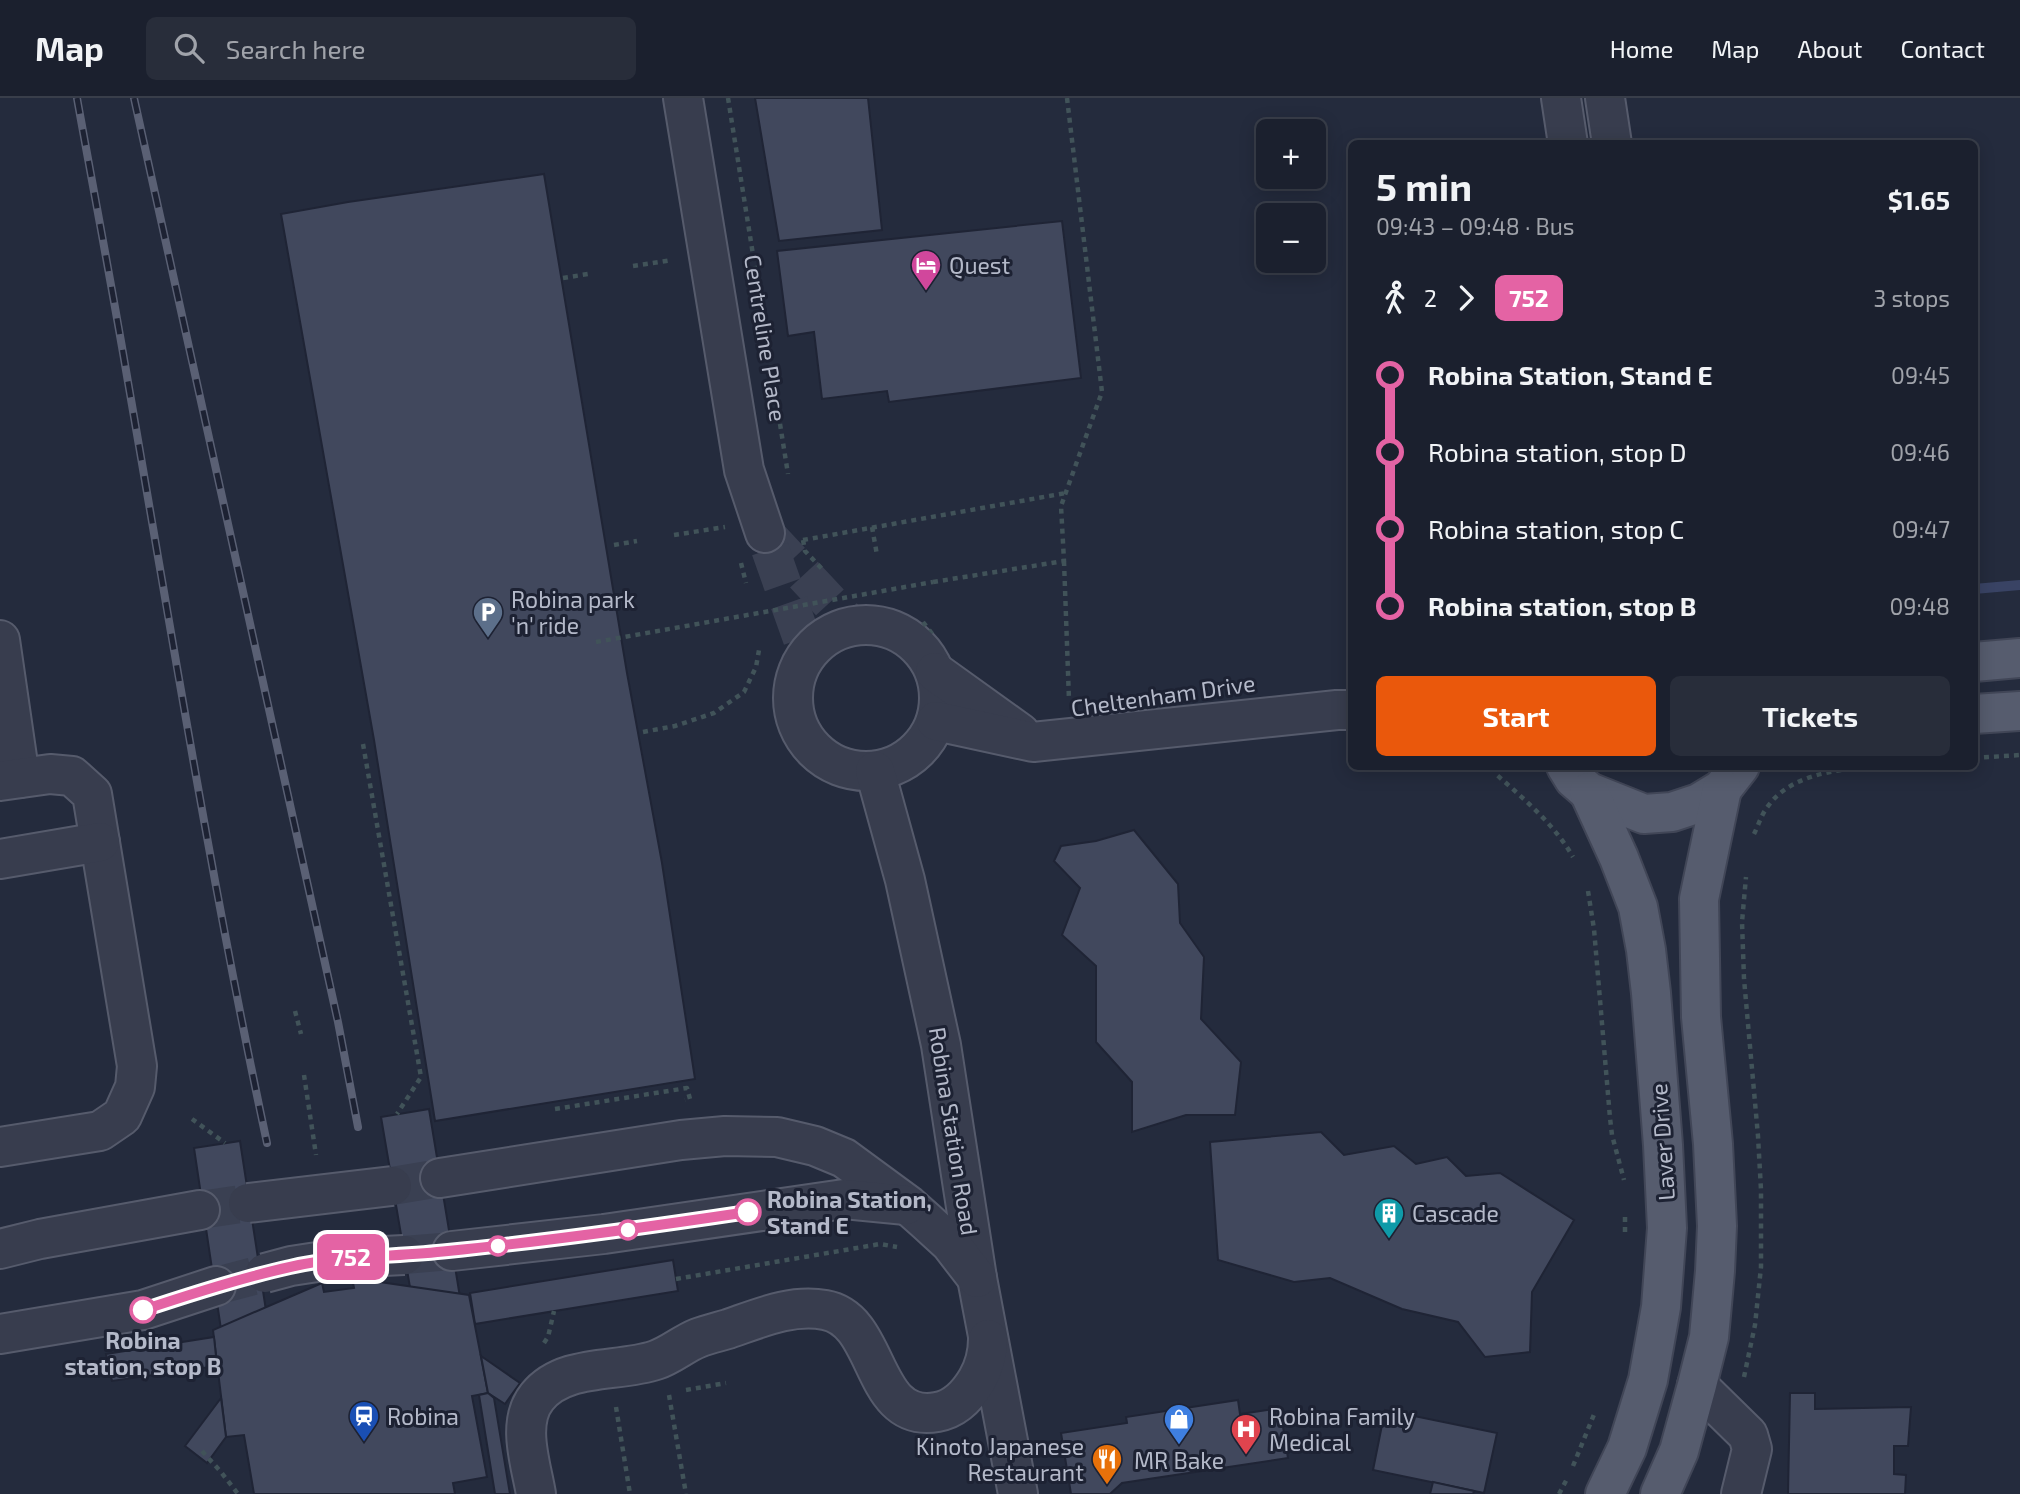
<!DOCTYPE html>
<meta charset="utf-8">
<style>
body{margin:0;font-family:"Exo 2",sans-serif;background:#282d3a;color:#f1f3f6;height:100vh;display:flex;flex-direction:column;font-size:26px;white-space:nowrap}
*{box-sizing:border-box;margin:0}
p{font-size:23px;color:#a0a3aa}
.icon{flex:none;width:38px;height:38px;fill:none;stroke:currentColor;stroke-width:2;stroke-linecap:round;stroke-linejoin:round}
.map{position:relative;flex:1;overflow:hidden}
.panel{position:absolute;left:1348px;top:42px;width:630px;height:630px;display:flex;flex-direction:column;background:#1b202e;border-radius:10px;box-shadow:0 4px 18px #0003,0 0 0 2px #393e4a}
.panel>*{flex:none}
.badge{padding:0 14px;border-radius:10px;font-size:24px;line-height:46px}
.buttons{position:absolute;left:1256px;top:21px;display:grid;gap:14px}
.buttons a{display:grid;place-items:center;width:70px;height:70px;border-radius:10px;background:#1b202e;box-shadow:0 4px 18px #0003,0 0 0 2px #393e4a;font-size:35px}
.map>.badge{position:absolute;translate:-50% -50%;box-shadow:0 0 0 4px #fff}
.legs{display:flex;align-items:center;gap:10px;height:77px;padding:0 28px;font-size:23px}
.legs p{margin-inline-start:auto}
.overview{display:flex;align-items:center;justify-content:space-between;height:119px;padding:0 28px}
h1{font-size:38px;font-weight:700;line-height:52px}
.primary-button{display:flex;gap:14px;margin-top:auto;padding:14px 28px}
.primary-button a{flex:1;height:80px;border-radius:10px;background:#ea580c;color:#fff;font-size:28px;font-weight:700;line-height:80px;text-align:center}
.primary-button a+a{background:#282d3a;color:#f1f3f6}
ul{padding:0 28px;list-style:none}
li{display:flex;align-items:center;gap:24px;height:77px;font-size:26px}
li i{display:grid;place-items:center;width:10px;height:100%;margin:0 9px;background:currentColor}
li i::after{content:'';width:18px;height:18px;margin:-9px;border:5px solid;border-radius:50%;background:#1b202e}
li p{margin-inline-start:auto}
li:first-child i{background:linear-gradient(#0000 50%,currentColor 0)}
li:last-child i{background:linear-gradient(currentColor 50%,#0000 0)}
header{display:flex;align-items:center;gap:42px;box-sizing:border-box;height:98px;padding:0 35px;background:#1b202e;border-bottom:2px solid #393e4a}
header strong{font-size:33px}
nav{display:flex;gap:38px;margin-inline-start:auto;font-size:24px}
.search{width:490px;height:63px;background:#282d3a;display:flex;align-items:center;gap:18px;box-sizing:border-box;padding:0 24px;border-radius:10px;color:#a0a3aa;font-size:26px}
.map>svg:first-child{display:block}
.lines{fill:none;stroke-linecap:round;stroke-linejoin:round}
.stream{stroke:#394364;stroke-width:10}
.building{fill:#41485d;stroke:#1f2435;stroke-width:2}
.minor-tunnel{stroke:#3a4052;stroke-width:38;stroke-dasharray:38 19;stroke-linecap:butt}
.minor-casing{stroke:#565b6c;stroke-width:42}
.major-casing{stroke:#414657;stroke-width:42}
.path{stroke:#415359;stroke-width:4.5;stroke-dasharray:5 5;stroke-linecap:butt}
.minor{stroke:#383d4e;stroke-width:38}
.major{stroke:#565c6e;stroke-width:38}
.rail-casing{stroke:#5a6074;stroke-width:8}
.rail{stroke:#1d2233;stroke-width:5;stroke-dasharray:16;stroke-linecap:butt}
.minor-bridge-casing{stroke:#565b6c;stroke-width:42;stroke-linecap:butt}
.path-bridge{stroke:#415359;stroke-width:4.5;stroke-dasharray:5 5;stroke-linecap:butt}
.minor-bridge{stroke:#383d4e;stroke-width:38}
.line-1-casing{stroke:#fff;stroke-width:16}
.line-1{stroke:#e463a4;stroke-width:10}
.stop-1-dot{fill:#fff;stroke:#e463a4;stroke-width:3.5}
.labels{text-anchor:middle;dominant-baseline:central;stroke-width:6;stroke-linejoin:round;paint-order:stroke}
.poi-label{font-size:23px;fill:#b4b9c9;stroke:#1d2233;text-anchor:start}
.street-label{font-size:23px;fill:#b4b9c9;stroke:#1d2233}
.stop-label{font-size:23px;font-weight:bold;fill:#b4b9c9;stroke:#1d2233;text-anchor:start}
</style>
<header>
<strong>Map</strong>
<div class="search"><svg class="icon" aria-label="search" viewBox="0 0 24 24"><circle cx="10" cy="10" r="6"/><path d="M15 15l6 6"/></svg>Search here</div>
<nav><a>Home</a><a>Map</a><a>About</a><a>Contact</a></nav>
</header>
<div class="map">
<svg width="2020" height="1396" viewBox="0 0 2020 1396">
<rect width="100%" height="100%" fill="#242b3d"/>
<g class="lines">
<path class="stream" d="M1974,491L2020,487"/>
</g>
<g class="building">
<path d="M755,0H868L882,132L779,143Z"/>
<path d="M544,76L627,575L662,765L695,981L435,1023L374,642L281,116L348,104Z"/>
<path d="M1062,123L1081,280L889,304L887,293L822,301L814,234L788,238L777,153Z"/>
<path d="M1134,732L1178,786L1180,825L1204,859L1201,921L1241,964L1235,1017H1186L1132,1034V984L1096,944V868L1062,837L1080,790L1054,763L1061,748L1096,743Z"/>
<path d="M429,1011L460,1199L413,1207L381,1019Z"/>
<path d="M1321,1034L1344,1057L1394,1048L1416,1066L1447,1059L1466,1078L1500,1075L1574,1122L1532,1194L1530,1254L1485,1259L1458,1224L1402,1211L1330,1180L1294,1184L1218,1162L1210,1044Z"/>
<path d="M240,1043L269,1232L222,1238L194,1050Z"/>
<path d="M673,1162L678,1193L475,1226L470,1195Z"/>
<path d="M352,1180L469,1197L488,1295L472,1298L487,1379L453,1385L455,1396H254L244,1337L226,1339L213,1232L322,1185L324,1194L354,1190Z"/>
<path d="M214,1239L217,1268L112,1283L106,1256Z"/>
<path d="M481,1258L520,1285L505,1306L488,1295Z"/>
<path d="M488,1295L494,1300L510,1396H495L479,1297Z"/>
<path d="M1790,1295H1815V1311L1911,1309L1908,1348H1894V1376L1906,1377L1905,1396H1788Z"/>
<path d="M221,1300L226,1339L207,1365L185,1348Z"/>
<path d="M1238,1302L1240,1316L1280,1310L1288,1360L1122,1385L1110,1396H1071L1061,1335L1127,1325L1126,1319Z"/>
<path d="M1385,1312L1497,1335L1484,1395L1373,1372Z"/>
<path d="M1433,1384L1474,1393L1473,1396H1430Z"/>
</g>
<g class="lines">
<g class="minor-tunnel">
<path d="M765,435L852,528"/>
<path d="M770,451L807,555"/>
<path d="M392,1088L440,1080"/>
<path d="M200,1112L248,1105"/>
<path d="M404,1157L452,1153"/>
<path d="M216,1188L265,1175"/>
</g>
<g class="minor-casing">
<g id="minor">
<path d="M683,0L744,372L765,435"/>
<path d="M1561,0L1568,46"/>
<path d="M1605,0L1612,46"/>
<circle cx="866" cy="600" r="73"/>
<path d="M0,542L20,680"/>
<path d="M935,574L1020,635"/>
<path d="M936,623L1033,644L1337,612H1351"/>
<path d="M875,673L905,782L941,947L977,1180L1018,1396"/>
<path d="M0,683L50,676L72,678L92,696L137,968L135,989L122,1018L100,1033L0,1049"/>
<path d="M0,761L100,744"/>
<path d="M440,1080L681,1042L725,1038L777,1039L815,1048L844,1060L908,1107L926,1123L950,1145L977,1180"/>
<path d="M0,1151L40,1141L200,1112"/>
<path d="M452,1153L604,1136L844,1101L906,1107"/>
<path d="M0,1236L143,1212L216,1188"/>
<path d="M1697,1287L1748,1337L1752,1351L1741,1396"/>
<path d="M536,1396C531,1366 516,1325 537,1299C564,1265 618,1275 656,1262C671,1257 683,1246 698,1240C708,1236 718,1234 728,1231C760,1220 791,1206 825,1212C882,1222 869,1326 937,1314C955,1311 968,1297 977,1282C984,1270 988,1256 988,1241"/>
</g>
</g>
<g class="major-casing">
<g id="major">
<path d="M1974,564L2020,560"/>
<path d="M1974,616L2020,613"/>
<path d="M1566,668L1574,681L1589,694L1644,716L1672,714L1699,705L1722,691L1740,668"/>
<path d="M1589,694L1619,760L1638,809L1646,852L1651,895L1663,1047L1667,1130L1661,1209L1648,1282L1627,1350L1605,1396"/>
<path d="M1660,1396L1679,1353L1697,1287L1709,1239L1715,1173L1717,1128L1713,1046L1701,919L1699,801L1722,691"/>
</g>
</g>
<g class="path">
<path d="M728,0L788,376"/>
<path d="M633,168L672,162"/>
<path d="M563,180L588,176"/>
<path d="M872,429L877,457"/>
<path d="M674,437L725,429"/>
<path d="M803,442L805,453L823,472"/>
<path d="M803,442L1066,395"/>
<path d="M614,447L637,443"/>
<path d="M1064,463L1069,602"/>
<path d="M741,465L746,485"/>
<path d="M933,484L1064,463L1061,408L1102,294L1067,0"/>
<path d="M923,524L933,537"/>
<path d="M643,634L675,628L714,615L744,594L756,569L759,552"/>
<path d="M363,646L421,979L397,1016"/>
<path d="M1974,660L2020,657"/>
<path d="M1496,668L1497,677C1525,702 1554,726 1573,759"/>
<path d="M1754,736C1758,728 1761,718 1766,711C1788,677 1832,673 1869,668"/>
<path d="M1588,793L1594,831L1610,1020L1612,1037L1624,1082"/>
<path d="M295,913L301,936"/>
<path d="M304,977L316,1057"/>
<path d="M555,1011L687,990L690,1001L685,1002"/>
<path d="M192,1021L225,1045"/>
<path d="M1625,1119V1138"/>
<path d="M676,1181L880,1146L897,1149"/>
<path d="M544,1245L548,1239L554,1213"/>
<path d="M1744,1279L1755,1227L1761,1169V1092L1758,1038L1744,881L1742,824L1746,779"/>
<path d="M686,1292L726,1285"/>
<path d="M669,1297L686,1396"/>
<path d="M616,1309L630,1396"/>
<path d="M202,1353L221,1374L238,1396"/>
<path d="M1573,1368L1595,1314"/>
<path d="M1559,1396L1568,1379"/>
</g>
<use href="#minor" class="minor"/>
<use href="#major" class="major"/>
<g class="rail-casing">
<g id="rail">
<path d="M77,0C94,95 112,189 128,284C172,538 213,793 267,1045"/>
<path d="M134,0L338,924L358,1029"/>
</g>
</g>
<use href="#rail" class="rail"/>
<g class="minor-bridge-casing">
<g id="minor-bridge">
<path d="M248,1105L392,1088"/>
<path d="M265,1175L291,1168L343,1160L404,1157"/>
</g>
</g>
<path class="path-bridge" d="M596,544L933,484"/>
<use href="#minor-bridge" class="minor-bridge"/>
</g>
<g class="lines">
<g class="line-1-casing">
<path id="line-1" d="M143,1212C191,1196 240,1180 290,1169C342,1157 395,1159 448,1153C549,1143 648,1129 748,1114"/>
</g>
<use href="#line-1" class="line-1"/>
</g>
<defs>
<g id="hotel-pin" transform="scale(1.575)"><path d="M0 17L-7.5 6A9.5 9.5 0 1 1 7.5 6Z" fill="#d1479c" stroke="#1d2233"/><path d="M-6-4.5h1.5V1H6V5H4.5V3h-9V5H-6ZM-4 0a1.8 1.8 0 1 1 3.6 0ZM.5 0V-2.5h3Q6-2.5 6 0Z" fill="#fff"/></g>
<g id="parking-pin" transform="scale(1.575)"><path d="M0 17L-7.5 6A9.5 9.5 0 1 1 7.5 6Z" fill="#5c6f8a" stroke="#1d2233"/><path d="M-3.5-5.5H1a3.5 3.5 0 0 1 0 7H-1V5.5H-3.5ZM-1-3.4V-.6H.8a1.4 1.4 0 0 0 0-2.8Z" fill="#fff"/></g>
<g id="building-pin" transform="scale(1.575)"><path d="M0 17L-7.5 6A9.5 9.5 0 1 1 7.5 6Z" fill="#0f9aa8" stroke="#1d2233"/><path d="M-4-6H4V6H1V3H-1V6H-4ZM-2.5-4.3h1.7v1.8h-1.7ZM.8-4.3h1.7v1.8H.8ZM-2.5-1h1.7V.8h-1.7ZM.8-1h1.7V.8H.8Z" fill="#fff"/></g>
<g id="station-pin" transform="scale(1.575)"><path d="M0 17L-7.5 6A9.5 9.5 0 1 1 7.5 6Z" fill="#1a4fb4" stroke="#1d2233"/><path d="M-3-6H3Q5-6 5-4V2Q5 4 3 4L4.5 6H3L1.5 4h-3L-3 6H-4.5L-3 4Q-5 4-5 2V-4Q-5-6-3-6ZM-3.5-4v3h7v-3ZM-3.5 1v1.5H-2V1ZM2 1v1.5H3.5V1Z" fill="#fff"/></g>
<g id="shop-pin" transform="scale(1.575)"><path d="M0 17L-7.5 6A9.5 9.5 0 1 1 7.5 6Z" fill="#3f7fe0" stroke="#1d2233"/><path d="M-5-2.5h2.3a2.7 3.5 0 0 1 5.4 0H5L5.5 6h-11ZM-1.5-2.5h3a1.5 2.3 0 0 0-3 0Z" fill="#fff"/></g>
<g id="hospital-pin" transform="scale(1.575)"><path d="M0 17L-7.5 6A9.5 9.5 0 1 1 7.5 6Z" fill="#e0444e" stroke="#1d2233"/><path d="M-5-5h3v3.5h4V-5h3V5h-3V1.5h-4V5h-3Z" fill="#fff"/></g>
<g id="restaurant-pin" transform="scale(1.575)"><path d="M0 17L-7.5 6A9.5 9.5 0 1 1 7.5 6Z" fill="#e8710a" stroke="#1d2233"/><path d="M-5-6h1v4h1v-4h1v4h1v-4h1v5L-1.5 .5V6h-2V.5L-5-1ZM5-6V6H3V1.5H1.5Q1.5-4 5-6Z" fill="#fff"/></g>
</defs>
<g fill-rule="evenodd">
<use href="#hotel-pin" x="926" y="167"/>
<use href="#parking-pin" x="488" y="514"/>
<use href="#building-pin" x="1389" y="1115"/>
<use href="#station-pin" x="364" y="1318"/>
<use href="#shop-pin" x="1179" y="1321"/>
<use href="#hospital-pin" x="1246" y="1331"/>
<use href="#restaurant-pin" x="1107" y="1361"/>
</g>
<g class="stop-1-dot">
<circle cx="748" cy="1114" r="12"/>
<circle cx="628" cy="1132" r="9"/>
<circle cx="498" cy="1148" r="9"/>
<circle cx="143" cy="1212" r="12"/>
</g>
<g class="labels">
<g class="poi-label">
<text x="949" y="167">Quest</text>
<text x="511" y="501">Robina park<tspan x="511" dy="26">'n' ride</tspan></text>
<text x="1412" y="1115">Cascade</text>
<text x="387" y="1318">Robina</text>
<text x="1269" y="1318">Robina Family<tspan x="1269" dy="26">Medical</tspan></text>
<text x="1084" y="1348" text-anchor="end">Kinoto Japanese<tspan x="1084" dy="26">Restaurant</tspan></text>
<text x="1179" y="1362" text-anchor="middle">MR Bake</text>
</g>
<g class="street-label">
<text transform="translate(766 240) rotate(81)">Centreline Place</text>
<text transform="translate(1163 597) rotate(-8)">Cheltenham Drive</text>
<text transform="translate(954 1033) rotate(81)">Robina Station Road</text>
<text transform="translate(1662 1044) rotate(-94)">Laver Drive</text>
</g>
<g class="stop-label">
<text x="767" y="1101">Robina Station,<tspan x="767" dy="26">Stand E</tspan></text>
<text x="143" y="1242" text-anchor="middle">Robina<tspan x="143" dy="26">station, stop B</tspan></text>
</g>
</g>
</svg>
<div class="buttons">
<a>+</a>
<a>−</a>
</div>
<b class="badge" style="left:351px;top:1159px;background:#e463a4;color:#fff">752</b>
<section class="panel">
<div class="overview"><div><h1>5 min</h1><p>09:43 – 09:48 · Bus</p></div><b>$1.65</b></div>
<div class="legs"><svg class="icon" aria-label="walk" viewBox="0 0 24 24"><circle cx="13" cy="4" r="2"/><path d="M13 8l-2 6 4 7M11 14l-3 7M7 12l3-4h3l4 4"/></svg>2<svg class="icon" aria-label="forward" viewBox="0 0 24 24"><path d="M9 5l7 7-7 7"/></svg><b class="badge" style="background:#e463a4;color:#fff">752</b><p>3 stops</p></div>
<ul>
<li><i style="color:#e463a4"></i><b>Robina Station, Stand E</b><p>09:45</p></li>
<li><i style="color:#e463a4"></i><span>Robina station, stop D</span><p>09:46</p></li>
<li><i style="color:#e463a4"></i><span>Robina station, stop C</span><p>09:47</p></li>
<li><i style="color:#e463a4"></i><b>Robina station, stop B</b><p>09:48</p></li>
</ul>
<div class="primary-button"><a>Start</a><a>Tickets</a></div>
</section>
</div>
